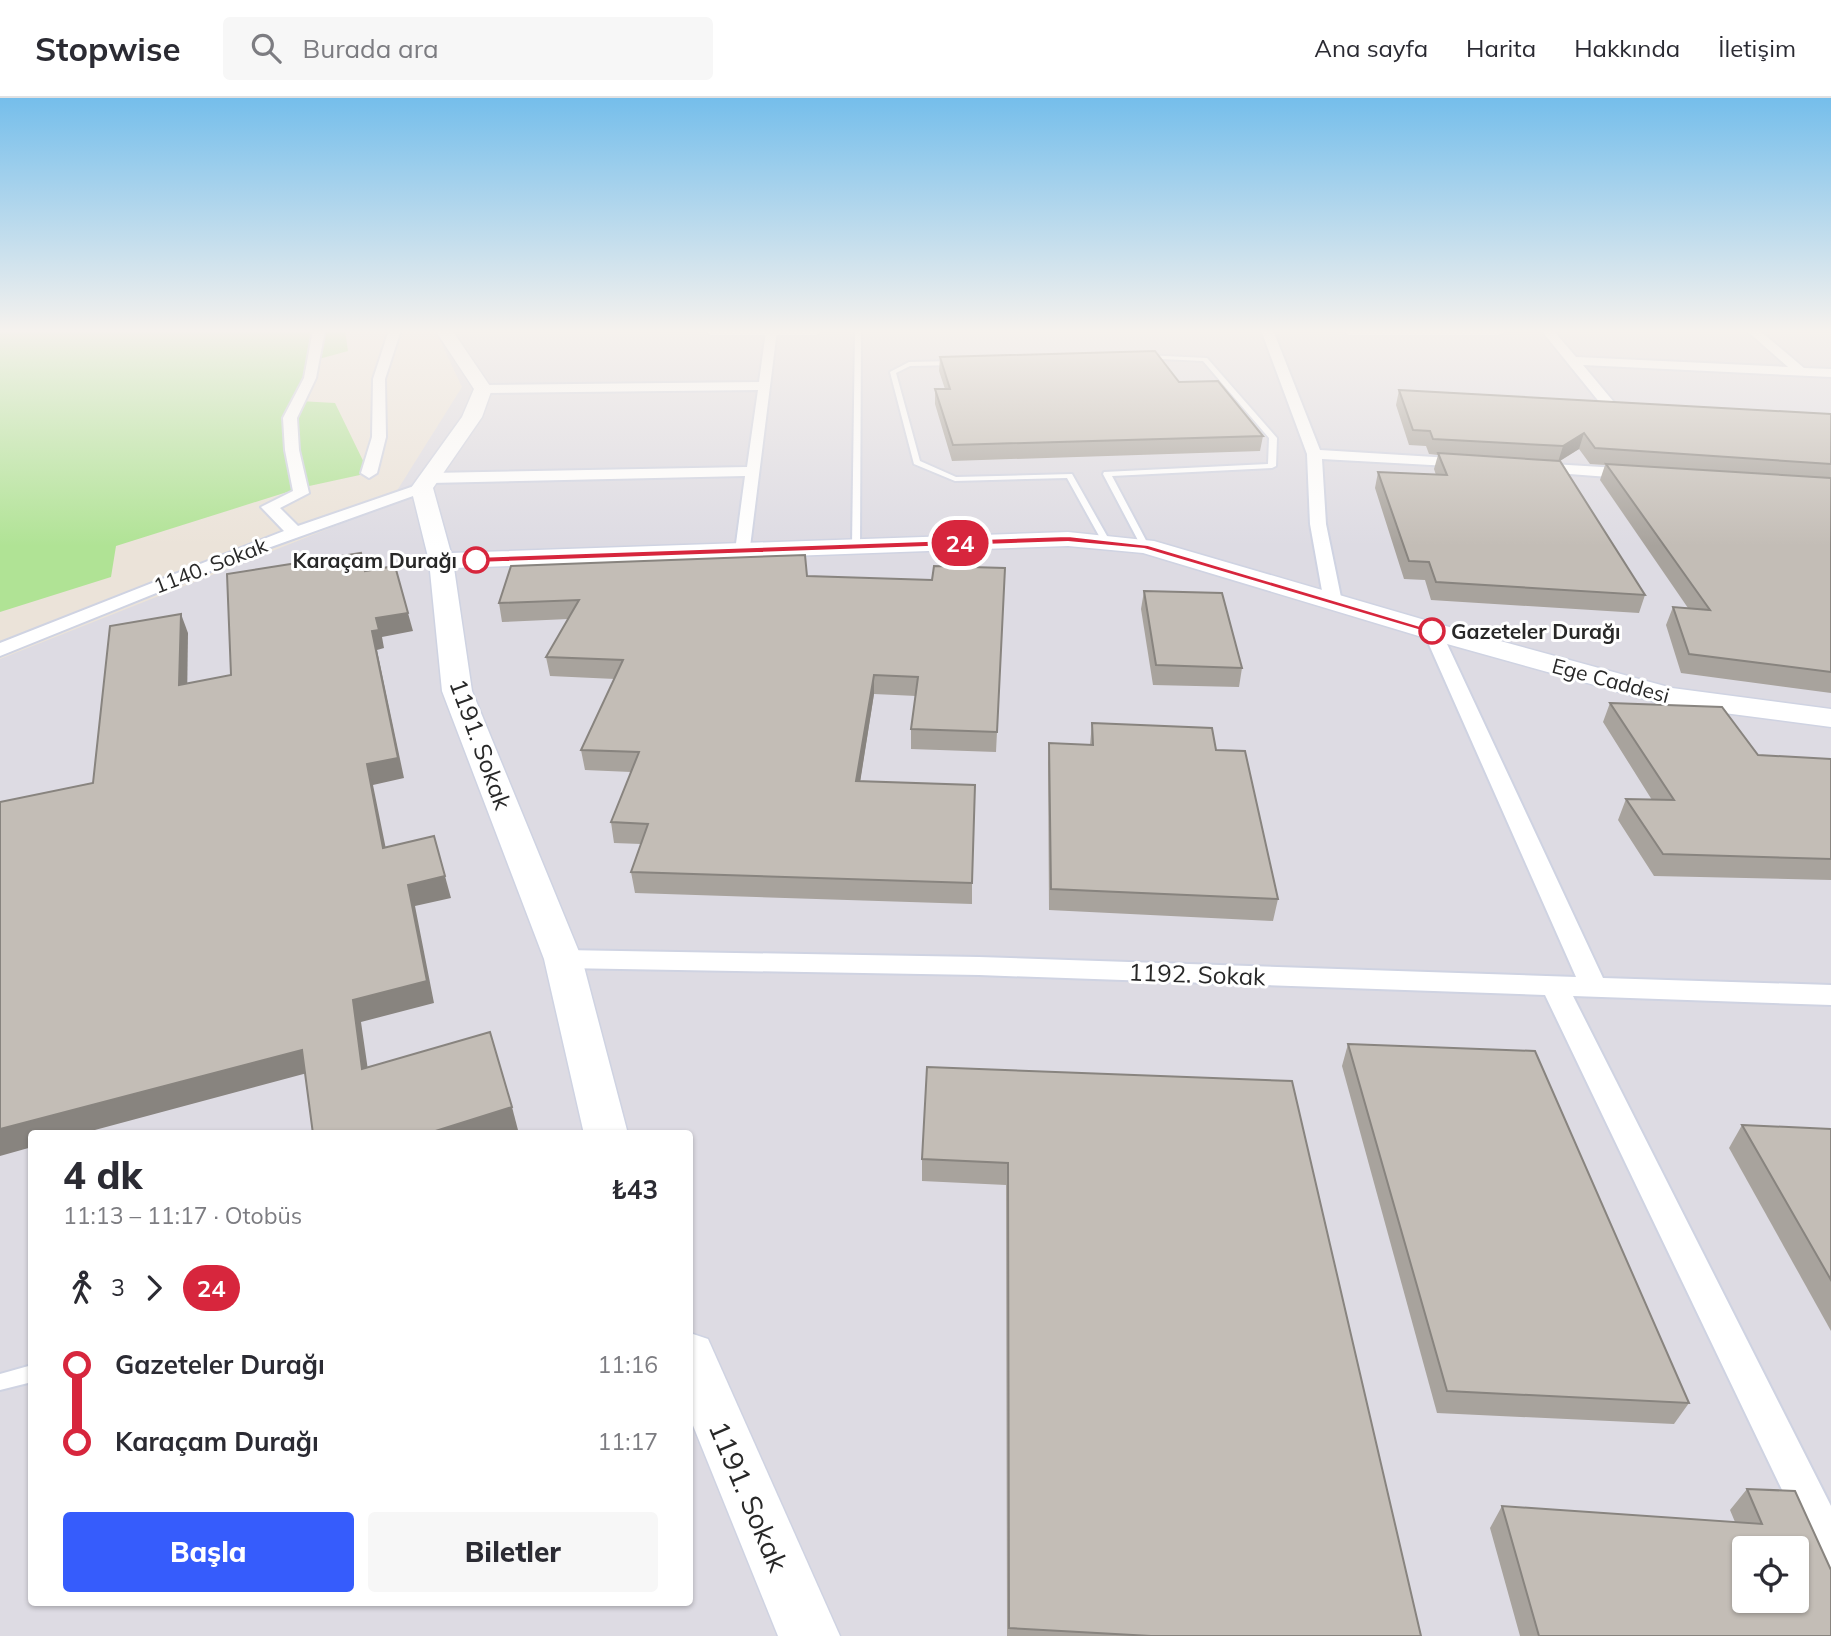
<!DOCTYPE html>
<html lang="tr">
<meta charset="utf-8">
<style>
body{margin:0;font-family:Mulish,sans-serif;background:#f7f7f7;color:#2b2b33;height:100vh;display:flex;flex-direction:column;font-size:26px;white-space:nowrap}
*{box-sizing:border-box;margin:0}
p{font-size:23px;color:#7c7c81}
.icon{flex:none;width:38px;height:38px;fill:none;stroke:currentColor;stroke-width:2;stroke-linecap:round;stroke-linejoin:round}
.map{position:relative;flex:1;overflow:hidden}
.side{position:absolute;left:28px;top:1032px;width:665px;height:476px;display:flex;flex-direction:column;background:#fff;border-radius:7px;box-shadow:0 2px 5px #0004}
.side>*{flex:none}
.badge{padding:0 14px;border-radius:23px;font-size:24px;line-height:46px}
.buttons{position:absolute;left:1732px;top:1438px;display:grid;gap:14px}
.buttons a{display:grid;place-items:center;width:77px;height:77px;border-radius:7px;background:#fff;box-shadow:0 2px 5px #0004;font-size:35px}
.map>.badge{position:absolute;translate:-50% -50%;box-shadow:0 0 0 4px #fff}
.legs{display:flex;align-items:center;gap:10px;height:77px;padding:0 35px;font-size:23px}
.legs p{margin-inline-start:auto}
.headline{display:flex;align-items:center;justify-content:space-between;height:119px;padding:0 35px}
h1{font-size:38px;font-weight:800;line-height:52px}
.action{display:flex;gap:14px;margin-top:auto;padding:14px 35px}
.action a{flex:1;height:80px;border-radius:7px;background:#365cfc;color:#fff;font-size:28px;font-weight:800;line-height:80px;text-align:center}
.action a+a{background:#f7f7f7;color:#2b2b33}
ul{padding:0 35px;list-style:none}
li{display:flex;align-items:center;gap:24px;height:77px;font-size:26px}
li i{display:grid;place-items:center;width:10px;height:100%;margin:0 9px;background:currentColor}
li i::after{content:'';width:18px;height:18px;margin:-9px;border:5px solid;border-radius:50%;background:#fff}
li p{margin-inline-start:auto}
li:first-child i{background:linear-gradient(#0000 50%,currentColor 0)}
li:last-child i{background:linear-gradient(currentColor 50%,#0000 0)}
header{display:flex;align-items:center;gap:42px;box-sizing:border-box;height:98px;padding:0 35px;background:#fff;border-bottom:2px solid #e1e1e2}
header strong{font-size:33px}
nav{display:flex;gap:38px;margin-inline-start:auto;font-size:24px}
.search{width:490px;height:63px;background:#f7f7f7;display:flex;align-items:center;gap:18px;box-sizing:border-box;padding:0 24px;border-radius:7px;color:#7c7c81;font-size:26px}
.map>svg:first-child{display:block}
.industrial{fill:#dddbe3;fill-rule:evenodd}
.green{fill:#b0e395}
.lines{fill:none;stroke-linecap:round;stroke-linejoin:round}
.lane-casing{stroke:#cfd3e2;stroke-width:4}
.street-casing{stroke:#cfd3e2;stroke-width:4}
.secondary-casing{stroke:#cfd3e2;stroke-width:3}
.lane{fill:#fff;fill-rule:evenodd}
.street{fill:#fff;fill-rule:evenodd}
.secondary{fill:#fff;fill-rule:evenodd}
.wall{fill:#a8a39d}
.shaded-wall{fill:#88847f}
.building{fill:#c3bdb6;stroke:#88847f;stroke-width:2;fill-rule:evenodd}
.line-1{fill:#d7263d;stroke:#fff;stroke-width:2}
.stop-1-dot{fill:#fff;stroke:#d7263d;stroke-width:3.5}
.labels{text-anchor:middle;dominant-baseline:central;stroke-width:6;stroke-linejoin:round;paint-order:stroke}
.far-stop-label{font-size:21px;font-weight:bold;fill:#282828;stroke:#fff;text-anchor:end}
.far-street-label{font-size:21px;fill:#282828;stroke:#fff}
.street-label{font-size:24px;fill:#282828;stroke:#fff}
.near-street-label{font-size:28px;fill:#282828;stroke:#fff}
</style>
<header>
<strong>Stopwise</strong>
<div class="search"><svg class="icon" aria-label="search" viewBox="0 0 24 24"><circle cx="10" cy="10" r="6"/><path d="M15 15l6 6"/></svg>Burada ara</div>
<nav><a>Ana sayfa</a><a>Harita</a><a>Hakkında</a><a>İletişim</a></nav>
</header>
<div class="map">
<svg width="1831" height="1538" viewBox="0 0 1831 1538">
<rect width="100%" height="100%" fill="#ebe3d9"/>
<path class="industrial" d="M435,232H1831V1538H0V561L388,407L462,289ZM32,1036H690V1505H32ZM1745,1451H1797V1503H1745Z"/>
<path class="green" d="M0,232H345L348,253L315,262L299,303L335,305L369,375L300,390L116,448L111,479L0,514Z"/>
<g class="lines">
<g class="lane-casing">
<g id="lane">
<path d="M855,232H861L860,449L856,452L852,449Z"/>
<path d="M1143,257L1207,260L1277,340L1276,368L1272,370L1112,378L1149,448L1145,451L1141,448L1103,376L1104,374L1268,366L1269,340L1203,263L1141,260Z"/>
<path d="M909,264L954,263L957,265L954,267L910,268L896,275L920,363L956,379L1072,376L1111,445L1110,447L1103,445L1067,380L955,383L914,366L890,274Z"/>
<path d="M32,1267V1284L0,1292V1276Z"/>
</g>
</g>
<g class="street-casing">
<g id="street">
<path d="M313,232H325L316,280L297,320L299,352L309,395L280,410L298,428L417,387H427L430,390L427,393L268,450L0,558V545L284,433L261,409L293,393L285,352L283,320L304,280Z"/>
<path d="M389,232H401L385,281L386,339L377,375L369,380L361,375L372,339L373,281Z"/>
<path d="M777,232L749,457L743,458L735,453L745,378L430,385L422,380L430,375L747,369L758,292L483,295L476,291L483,287L759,284L766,233Z"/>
<path d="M1261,232H1273L1320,352L1467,361L1474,365L1467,369L1322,361L1326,426L1342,504L1339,508L1333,509L1324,504L1310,426L1307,356Z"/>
<path d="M1541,232H1553L1576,259L1788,269L1746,232H1759L1804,270L1831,271V279L1583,267L1618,309L1634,310L1641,314C1634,321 1618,318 1609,316Z"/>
<path d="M1535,365L1635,371L1643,376L1635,381L1530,373L1527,370Z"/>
<path d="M1432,527L1441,533L1603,880L1831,887V907L1573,898L1831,1408V1471L1817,1465L1545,897L979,877L563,870L554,867L550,861L554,855L563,852L979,859L1576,879L1423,533Z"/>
</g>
</g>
<g class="secondary-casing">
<g id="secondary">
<path d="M435,232H452L492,291L482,319L433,390L451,455L1068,434L1154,443L1442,527L1672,590L1831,611V629L1670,608L1422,539L1143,455L1068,448L454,470L472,593L582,861L628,1036H584L544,861L442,593L429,463L411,390L462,319L474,291Z"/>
<path d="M703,232H824L816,237H711Z"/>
<path d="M1341,232H1507L1499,237H1349Z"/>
<path d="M690,1235L708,1241L840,1538H778L690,1320Z"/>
</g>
</g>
<use href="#lane" class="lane"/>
<use href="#street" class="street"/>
<use href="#secondary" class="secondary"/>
</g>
<g class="wall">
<path d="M940,259L1179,284L1263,338L1260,353L952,363L935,306V291H945L939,273Z"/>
<path d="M1399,292L1831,316V595L1681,575L1666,527L1673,509L1688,510L1600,382L1605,367L1590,366L1579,351L1560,363L1645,497L1639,515L1431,502L1425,482L1404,481L1375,390L1378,374L1436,377L1434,371L1438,357L1429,356L1426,348L1409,347L1396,307Z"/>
<path d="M1005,470L996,654L911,651V631L916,598L874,596L860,683L972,785V806L635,795L631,774L641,746L614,745L611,724L631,674L585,672L581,652L615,581L550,578L546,559L568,521L502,524L499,505L807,478L932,482Z"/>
<path d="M1144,493L1242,570L1239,589L1153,587L1141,511Z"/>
<path d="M1610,605L1758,657L1831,661V782L1654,778L1618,722L1626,701L1652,702L1603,624Z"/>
<path d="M1092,625L1216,652L1278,801L1273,823L1049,812L1048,665L1049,645L1090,647Z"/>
<path d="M1348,946L1689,1305L1674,1326L1437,1315L1342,968Z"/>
<path d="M927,969L1421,1538H1007L1006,1087L922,1083V1061Z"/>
<path d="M1742,1027L1831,1031V1233L1729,1050Z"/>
<path d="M1747,1391L1831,1538H1520L1490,1430L1502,1408L1735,1424L1730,1412Z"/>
</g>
<g class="shaded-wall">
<path d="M1584,335L1579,351L1558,364L1563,348Z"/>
<path d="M408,515L413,533L382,539L384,550L377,552L404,680L373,687L390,771L383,750L367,666L372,533L376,520Z"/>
<path d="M181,516L188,535L187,606L179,587Z"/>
<path d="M874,577V596L857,704L856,683Z"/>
<path d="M434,738L451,800L415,808L434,905L361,924L371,993L362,971L353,902L408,787Z"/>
<path d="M302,952L311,974L80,1036H32V1049L0,1058V1031Z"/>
<path d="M512,1009L518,1032L504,1036H426Z"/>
</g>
<g class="building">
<path d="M1155,253L1179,284L1218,283L1263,338L953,347L935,291H950L940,259Z"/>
<path d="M1399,292L1831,316V366L1595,350L1584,335L1563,348L1433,341L1430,333L1413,332Z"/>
<path d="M1438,355L1560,363L1645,497L1436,484L1429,464L1409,463L1378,374L1447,377Z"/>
<path d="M1606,366L1831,380V574L1689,556L1673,509L1710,512Z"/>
<path d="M361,455L365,473L395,468L408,515L376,520L379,532L372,533L398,660L367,666L383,750L434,738L445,778L408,787L427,883L353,902L362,971L490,934L512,1009L426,1036H313L302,952L0,1031V704L93,685L110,528L181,516L179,587L231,577L227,476Z"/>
<path d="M805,457L807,478L932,482L934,468L1005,470L997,634L911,631L918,579L874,577L856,683L975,687L972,785L631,774L648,726L611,724L639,654L581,652L623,562L546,559L579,502L499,505L511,468Z"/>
<path d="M1144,493L1222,495L1242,570L1156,567Z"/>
<path d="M1610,605L1722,609L1758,657L1831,661V761L1663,756L1626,701L1674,702Z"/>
<path d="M1092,625L1212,630L1216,652L1245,653L1278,801L1051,791L1049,645L1093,647Z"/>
<path d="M1348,946L1535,953L1689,1305L1447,1293Z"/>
<path d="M927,969L1292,983L1421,1538H1151L1009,1530L1008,1065L922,1061Z"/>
<path d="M1742,1027L1831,1031V1182Z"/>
<path d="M1747,1391L1795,1393L1831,1472V1538H1539L1502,1408L1762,1426ZM1745,1451H1797V1503H1745Z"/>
</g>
<linearGradient id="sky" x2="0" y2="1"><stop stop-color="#75beeb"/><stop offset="0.52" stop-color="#f6f2ee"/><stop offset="1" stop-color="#f6f2ee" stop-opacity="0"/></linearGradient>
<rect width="1831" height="448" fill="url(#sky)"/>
<path class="line-1" d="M1068,438L1148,447L1437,533L1428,535L1144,451L1068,444L476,465L471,462L476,459Z"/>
<g class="stop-1-dot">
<circle cx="476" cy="462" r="12"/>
<circle cx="1432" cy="533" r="12"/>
</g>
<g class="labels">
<g class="far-stop-label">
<text x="457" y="462">Karaçam Durağı</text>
<text x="1451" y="533" text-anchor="start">Gazeteler Durağı</text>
</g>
<g class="far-street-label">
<text transform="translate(210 467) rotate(-21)">1140. Sokak</text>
<text transform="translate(1611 582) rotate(15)">Ege Caddesi</text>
</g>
<g class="street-label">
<text transform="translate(481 646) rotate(70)">1191. Sokak</text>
<text transform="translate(1197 876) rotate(2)">1192. Sokak</text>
</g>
<g class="near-street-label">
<text transform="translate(749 1398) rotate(67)">1191. Sokak</text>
</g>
</g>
</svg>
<div class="buttons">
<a><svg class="icon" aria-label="locate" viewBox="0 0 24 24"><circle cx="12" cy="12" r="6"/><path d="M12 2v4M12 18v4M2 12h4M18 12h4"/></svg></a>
</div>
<b class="badge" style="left:960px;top:445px;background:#d7263d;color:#fff">24</b>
<section class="side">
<div class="headline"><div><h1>4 dk</h1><p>11:13 – 11:17 · Otobüs</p></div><b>₺43</b></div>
<div class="legs"><svg class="icon" aria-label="walk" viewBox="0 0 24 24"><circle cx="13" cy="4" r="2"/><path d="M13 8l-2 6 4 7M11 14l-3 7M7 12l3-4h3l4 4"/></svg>3<svg class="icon" aria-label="forward" viewBox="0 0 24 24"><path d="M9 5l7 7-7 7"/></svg><b class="badge" style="background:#d7263d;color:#fff">24</b></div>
<ul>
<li><i style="color:#d7263d"></i><b>Gazeteler Durağı</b><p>11:16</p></li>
<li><i style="color:#d7263d"></i><b>Karaçam Durağı</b><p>11:17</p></li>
</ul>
<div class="action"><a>Başla</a><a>Biletler</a></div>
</section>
</div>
